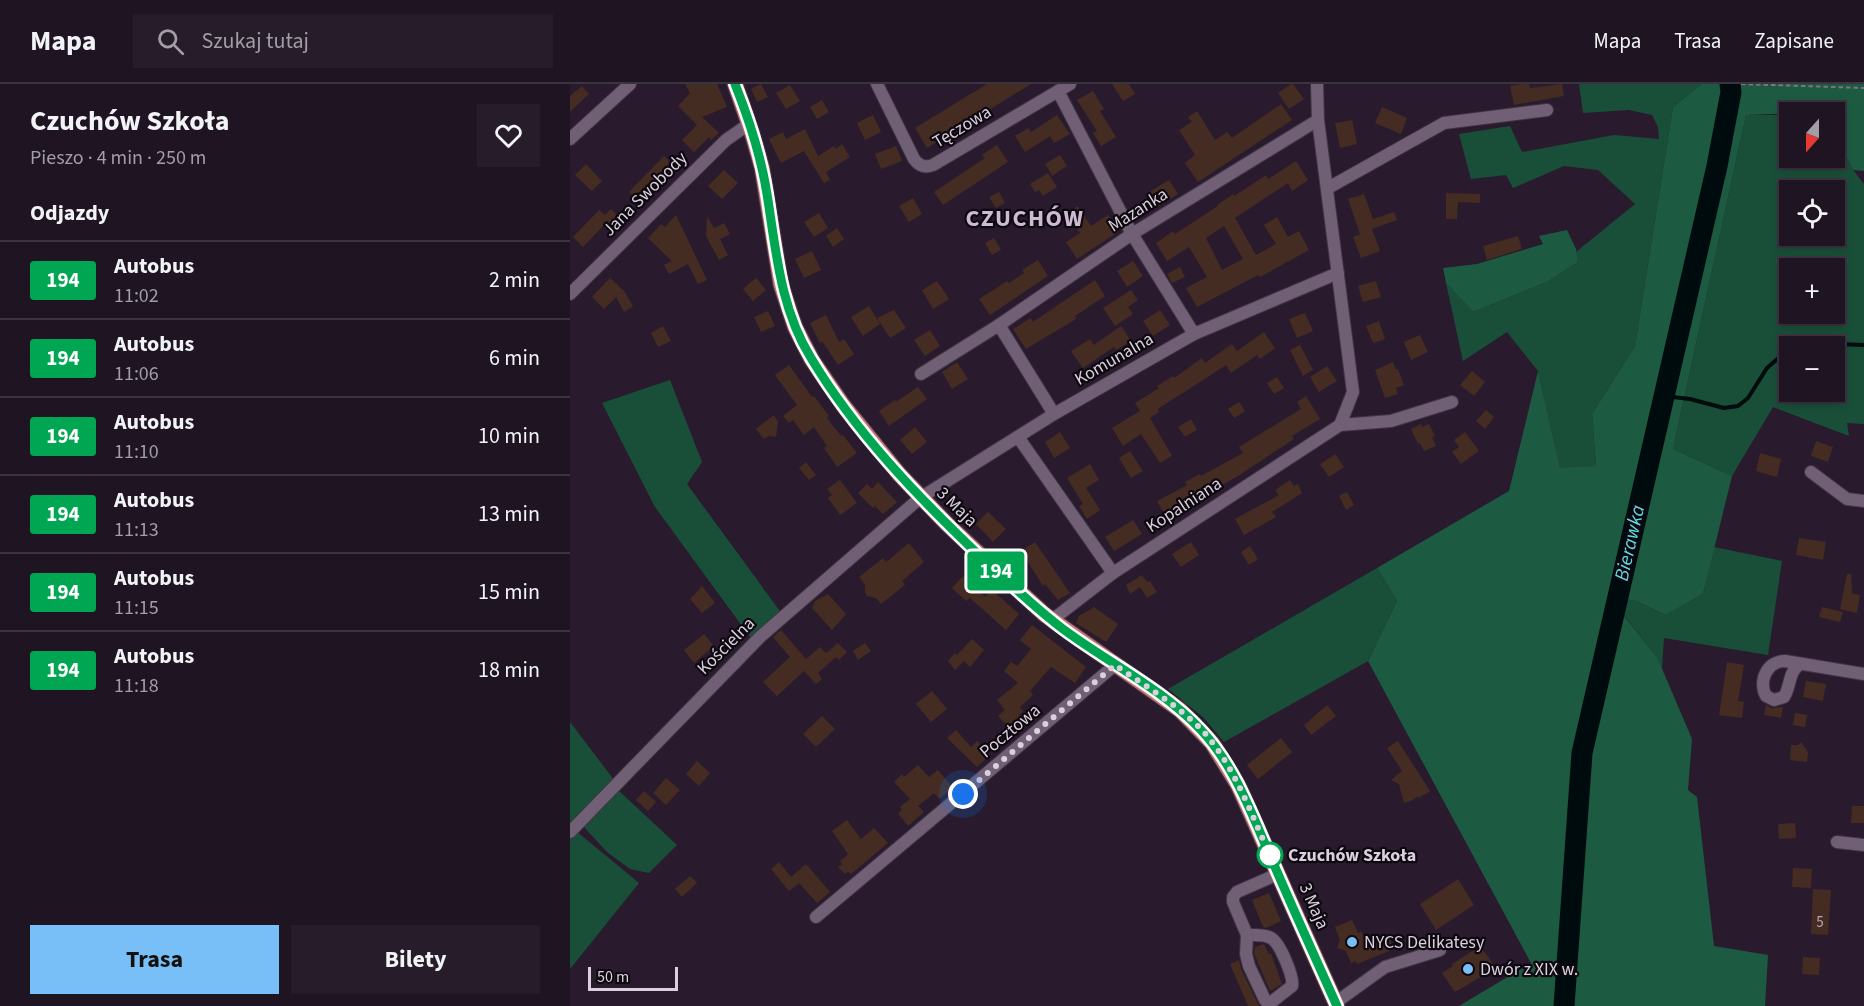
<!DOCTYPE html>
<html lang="pl">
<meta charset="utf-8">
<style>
body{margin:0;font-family:"Source Sans 3",sans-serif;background:#271d2a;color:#f1f3f6;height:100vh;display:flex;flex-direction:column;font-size:22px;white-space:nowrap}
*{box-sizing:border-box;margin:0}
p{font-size:20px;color:#a19ea5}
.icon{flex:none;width:33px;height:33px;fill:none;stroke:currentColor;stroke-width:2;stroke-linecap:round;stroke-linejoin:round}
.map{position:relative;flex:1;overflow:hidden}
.panel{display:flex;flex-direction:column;background:#1f1422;width:570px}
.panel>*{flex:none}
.badge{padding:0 12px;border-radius:4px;font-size:21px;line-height:39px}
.needle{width:39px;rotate:201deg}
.fabs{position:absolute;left:1209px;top:18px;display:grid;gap:12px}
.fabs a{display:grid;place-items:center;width:66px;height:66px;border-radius:0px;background:#1f1422;box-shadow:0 3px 9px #0003,0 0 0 2px #3c3340;font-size:30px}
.scale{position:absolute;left:18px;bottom:15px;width:90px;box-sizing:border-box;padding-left:6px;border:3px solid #dbd1de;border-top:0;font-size:16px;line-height:21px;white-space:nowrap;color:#dbd1de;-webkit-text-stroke:4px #0e0810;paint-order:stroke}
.you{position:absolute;width:30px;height:30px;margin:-15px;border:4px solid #fff;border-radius:50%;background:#1a73e8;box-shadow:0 0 0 9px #1a73e833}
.map>.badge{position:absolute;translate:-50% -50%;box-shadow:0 0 0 3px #fff}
h2{padding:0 30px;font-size:22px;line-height:54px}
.round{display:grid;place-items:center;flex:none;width:63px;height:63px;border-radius:0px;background:#271d2a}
.headline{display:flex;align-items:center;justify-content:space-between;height:102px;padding:0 30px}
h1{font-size:28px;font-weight:700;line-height:45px}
.button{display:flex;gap:12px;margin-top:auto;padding:12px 30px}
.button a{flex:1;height:69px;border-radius:0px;background:#78bff7;color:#111;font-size:24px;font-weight:700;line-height:69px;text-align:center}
.button a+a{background:#271d2a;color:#f1f3f6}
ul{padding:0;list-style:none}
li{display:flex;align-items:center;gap:18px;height:78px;padding:0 30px;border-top:2px solid #3c3340}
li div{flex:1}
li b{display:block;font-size:22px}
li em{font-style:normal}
li .badge{min-width:66px;font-weight:700;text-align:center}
header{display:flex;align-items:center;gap:36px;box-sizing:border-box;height:84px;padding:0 30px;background:#1f1422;border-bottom:2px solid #3c3340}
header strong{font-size:28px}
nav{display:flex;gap:33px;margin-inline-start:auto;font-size:21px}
.search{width:420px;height:54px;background:#271d2a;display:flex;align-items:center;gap:15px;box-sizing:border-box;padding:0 21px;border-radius:0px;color:#a19ea5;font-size:22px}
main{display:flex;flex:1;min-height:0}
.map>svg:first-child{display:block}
.green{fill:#194f38;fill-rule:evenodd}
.forest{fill:#1c5b41}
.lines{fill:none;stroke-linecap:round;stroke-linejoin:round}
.stream{stroke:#000b0d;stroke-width:4}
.river{stroke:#000b0d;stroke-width:21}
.building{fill:#442c22;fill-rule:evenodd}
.minor-casing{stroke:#413645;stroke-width:14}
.major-casing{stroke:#413645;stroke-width:17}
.path{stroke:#7f7382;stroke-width:2;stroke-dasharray:4.5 3;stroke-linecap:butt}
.minor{stroke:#705f75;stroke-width:12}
.major{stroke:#c57471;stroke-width:15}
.line-casing{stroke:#fff;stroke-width:14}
.line{stroke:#00a651;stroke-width:9}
.walk{stroke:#dbd1de;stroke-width:6;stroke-dasharray:0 10.8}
.stop-dot{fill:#fff;stroke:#00a651;stroke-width:3}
.poi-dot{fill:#78bff7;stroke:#0e0810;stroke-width:2}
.labels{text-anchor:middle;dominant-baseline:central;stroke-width:4.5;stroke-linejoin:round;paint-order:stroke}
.number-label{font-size:15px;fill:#b5a8af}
.street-label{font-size:18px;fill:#dbd1de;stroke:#0e0810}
.stop-label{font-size:18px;font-weight:bold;fill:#dbd1de;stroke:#0e0810;text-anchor:start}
.poi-label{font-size:18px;fill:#dbd1de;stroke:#0e0810;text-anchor:start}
.water-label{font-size:20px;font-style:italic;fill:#62dbe0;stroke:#0e0810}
.district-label{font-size:24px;font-weight:bold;letter-spacing:1.5px;fill:#cdbad3;stroke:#0e0810}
</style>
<header>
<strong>Mapa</strong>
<div class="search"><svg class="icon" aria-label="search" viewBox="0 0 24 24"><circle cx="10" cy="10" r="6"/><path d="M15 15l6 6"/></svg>Szukaj tutaj</div>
<nav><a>Mapa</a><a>Trasa</a><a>Zapisane</a></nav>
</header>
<main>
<section class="panel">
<div class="headline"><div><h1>Czuchów Szkoła</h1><p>Pieszo · 4 min · 250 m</p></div><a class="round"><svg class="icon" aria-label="heart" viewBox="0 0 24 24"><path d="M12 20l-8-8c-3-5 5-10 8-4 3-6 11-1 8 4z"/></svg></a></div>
<h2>Odjazdy</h2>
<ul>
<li><span class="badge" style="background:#00a651;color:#fff">194</span><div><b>Autobus</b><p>11:02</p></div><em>2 min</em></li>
<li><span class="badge" style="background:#00a651;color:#fff">194</span><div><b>Autobus</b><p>11:06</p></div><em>6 min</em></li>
<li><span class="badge" style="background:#00a651;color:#fff">194</span><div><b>Autobus</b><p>11:10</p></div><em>10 min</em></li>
<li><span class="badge" style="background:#00a651;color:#fff">194</span><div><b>Autobus</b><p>11:13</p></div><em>13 min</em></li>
<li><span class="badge" style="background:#00a651;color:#fff">194</span><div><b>Autobus</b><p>11:15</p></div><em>15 min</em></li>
<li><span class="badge" style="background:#00a651;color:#fff">194</span><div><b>Autobus</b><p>11:18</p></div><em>18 min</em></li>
</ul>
<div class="button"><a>Trasa</a><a>Bilety</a></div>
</section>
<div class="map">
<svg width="1294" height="922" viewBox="0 0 1294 922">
<rect width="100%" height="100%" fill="#291b2d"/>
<g class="green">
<path d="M1009,0H1132L1103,23L1065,262L1022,330L1026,382L990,385L968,287L937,248L893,277L876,199L903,228L977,198L1008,178L1006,168L1065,120L1028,86L994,82L943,104L936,91L901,95L889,50L940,42L952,68L1044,51L1089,55L1088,43L1082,31L1059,26L1013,29Z"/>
<path d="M1176,31H1219L1220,74H1264L1265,51L1283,86L1294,100V340L1277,339L1279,352L1203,323L1162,392L1103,365ZM1220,106H1264V152H1220ZM1220,184H1264V230H1220ZM1220,262H1264V308H1220Z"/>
<path d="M100,296L132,378L117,400L212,530L183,557L85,423L32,319Z"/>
<path d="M1144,463L1212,477L1198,571L1094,554L1092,585L1087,573L1038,511L1066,517L1096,531L1133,510Z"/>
<path d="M807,484L827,517L798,577L654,658L633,633L598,605Z"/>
<path d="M0,638L44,696L0,740Z"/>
<path d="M48,706L107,761L79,789L60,785L37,768L14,743Z"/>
<path d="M6,747L69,799L0,885V754Z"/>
</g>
<g class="forest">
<path d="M1132,0H1294V87L1283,86L1265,51L1264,28L1176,31L1103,365L1162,392L1133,510L1096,531L1066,517L1038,512L1087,573L1122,655L1118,706L1127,713L1144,862L1198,871L1195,922H889L961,879L798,577L827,517L807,484L939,407L968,287L990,384L1026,382L1022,330L1065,262L1103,23Z"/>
<path d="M997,146L1006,165L1008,178L977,198L903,228L876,199L873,184L907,180L973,160L969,152Z"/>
</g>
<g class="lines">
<g class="stream">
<path d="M1224,262L1238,259L1294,261"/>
<path d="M1094,312L1120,315L1154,324L1168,322L1178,314L1197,284L1220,264"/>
</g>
<path class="river" d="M994,922L1012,669L1147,82L1161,8L1160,0"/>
</g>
<g class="building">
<path d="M115,0H147L157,23L132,33L149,49L141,56L139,53L124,68L112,56L127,41L108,22L120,9Z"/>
<path d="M191,0L198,13L187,18L181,5Z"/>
<path d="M417,0H461L357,64L345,44Z"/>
<path d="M542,0H559L565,10L553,17Z"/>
<path d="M721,0H723L734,15L719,25L708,9Z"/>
<path d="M952,0H959L960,4L992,0L994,12L944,21L940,2Z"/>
<path d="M220,1L230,17L216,25L206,9Z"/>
<path d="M12,2L19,10L0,28V12Z"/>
<path d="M523,7L534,25L530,27L546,53L531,62L523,49L527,47L507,16Z"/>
<path d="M252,16L259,28L247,35L240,23Z"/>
<path d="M711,20L722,36L628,98L615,79L625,71L609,46L622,38L618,33L627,27L645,56L657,48L662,54Z"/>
<path d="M812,23L837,34L831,50L805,39Z"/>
<path d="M303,31L311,48L295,56L287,39Z"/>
<path d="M487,31L500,50L484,59L480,52L455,68L445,52L458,44L461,48Z"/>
<path d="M782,36L787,60L770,64L765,39Z"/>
<path d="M235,45L248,72L264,62L266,65L272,60L280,73L256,88L260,96L254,99L234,67L211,79L199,55L213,48L216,55Z"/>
<path d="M427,61L438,78L373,121L364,108L415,74L412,71Z"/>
<path d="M326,62L332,77L311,85L305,70Z"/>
<path d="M490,71L497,82L482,92L475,80Z"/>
<path d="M94,72L106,84L71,120L59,108Z"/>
<path d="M726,77L738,96L722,107L718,99L665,134L686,171L706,160L694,141L707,133L718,153L729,147L739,166L690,193L688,191L627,223L616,204L637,193L619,163L597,177L586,159L603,147L605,150L648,122L647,121L663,110L664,112L696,91L698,95ZM654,142L673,175L652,186L636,154Z"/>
<path d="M16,80L32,97L22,107L5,91Z"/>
<path d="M154,86L168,99L152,115L138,102Z"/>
<path d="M478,89L487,103L473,112L469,106L465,108L460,100Z"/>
<path d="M599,96L608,110L588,123L579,108Z"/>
<path d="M429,108L435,119L426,124L419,113Z"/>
<path d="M876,109L910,110V119L888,118L887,135H876Z"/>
<path d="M794,110L803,135L824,128L827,136L802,145L810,167L791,174L783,153L790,150L778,115Z"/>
<path d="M343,114L352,130L339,138L329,122Z"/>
<path d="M508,122L521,142L538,131L548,148L507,175L496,158L510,149L497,129Z"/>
<path d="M41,125L51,135L41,146L35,140L13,163L3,153L29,126L35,131Z"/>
<path d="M249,129L258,144L244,153L234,138Z"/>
<path d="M106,131L137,196L128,200L118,180L99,190L94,181L102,177L78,154L91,140L95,143Z"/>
<path d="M137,132L144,144L154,139L160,150L150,155L158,171L149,176L136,152Z"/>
<path d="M267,144L274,155L263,163L256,152Z"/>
<path d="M948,152L952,165L917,176L913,162Z"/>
<path d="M424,154L431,166L422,171L415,159Z"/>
<path d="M242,167L251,186L234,194L225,175Z"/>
<path d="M468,176L478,192L420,231L409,215L437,197L439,199L454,189L452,186Z"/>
<path d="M563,177L573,192L557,203L547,187Z"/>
<path d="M610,183L615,193L602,199L597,190Z"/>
<path d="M40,194L54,207L63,222L54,228L46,213L34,225L22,213Z"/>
<path d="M186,194L196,206L183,217L173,205Z"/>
<path d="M525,196L535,212L505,232L506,235L456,265L443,245L461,234L463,238Z"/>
<path d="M367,197L379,215L363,225L352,206Z"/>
<path d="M806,197L811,213L793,218L788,202Z"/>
<path d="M561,206L568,216L558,223L563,230L545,242L533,224Z"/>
<path d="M299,222L310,240L293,252L281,233Z"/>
<path d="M324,226L336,244L320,254L307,234Z"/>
<path d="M590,226L600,241L583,252L573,237Z"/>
<path d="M198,227L205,242L191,248L184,233Z"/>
<path d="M735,229L743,247L727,254L719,235Z"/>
<path d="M256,231L269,258L274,255L284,270L268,281L252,257L250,259L240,239Z"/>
<path d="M809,237L815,255L803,259L796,242Z"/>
<path d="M93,242L101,257L88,263L81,249Z"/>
<path d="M551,242L561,257L546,266L544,263L513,284L501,267L520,255L524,261Z"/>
<path d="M360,246L370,262L355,272L344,256Z"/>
<path d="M694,248L705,264L690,275L687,271L661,289L656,281L588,325L589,328L580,334L602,372L590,379L571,350L553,362L542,344L570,327L565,319L589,304L587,302L603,292L604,294L632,274L635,279L662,260L667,267Z"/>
<path d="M850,251L858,268L841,276L834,258Z"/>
<path d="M730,261L743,286L733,292L720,266Z"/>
<path d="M387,278L398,295L382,305L372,288Z"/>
<path d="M823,278L825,285H828L834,301L826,304L828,310L815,314L805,286Z"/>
<path d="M219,281L242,313L244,312L259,332L257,334L271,352L273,351L287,369L267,383L254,364L257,362L244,343L234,351L223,336L219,339L213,332L227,321L205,291Z"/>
<path d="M757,282L767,297L749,308L740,293Z"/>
<path d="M902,287L915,298L904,312L890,301Z"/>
<path d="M707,293L714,304L704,310L697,299Z"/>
<path d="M348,303L357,315L319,342L309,327L325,316L326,318Z"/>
<path d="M736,312L750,335L722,352L724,355L668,392L596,433L587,417L617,401L615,398L630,390L631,392L673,369L669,363L731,325L727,318Z"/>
<path d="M669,318L675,327L664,334L658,325Z"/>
<path d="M916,326L924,333L915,345L906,337Z"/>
<path d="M204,331L208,338L206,353L199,352L194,355L186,345Z"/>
<path d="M621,335L627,346L615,353L608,343Z"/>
<path d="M851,340L852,343L859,340L865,352L862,353L866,362L854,367L850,359L848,360L841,345Z"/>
<path d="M345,343L357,358L342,370L330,356Z"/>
<path d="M490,348L500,364L484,374L475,358Z"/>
<path d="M895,348L909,367L891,380L882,368L889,363L884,356Z"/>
<path d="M1246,357L1263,363L1258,378L1241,372Z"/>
<path d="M560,367L573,387L561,394L549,374Z"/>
<path d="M1190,369L1211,375L1207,393L1186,387Z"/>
<path d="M765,370L774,383L759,393L750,380Z"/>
<path d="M236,378L246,391L239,396L229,384Z"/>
<path d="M520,380L529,396L516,404L530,426L517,435L509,422L513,420L497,394Z"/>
<path d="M270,396L287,419L270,431L258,414L262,411L257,405Z"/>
<path d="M720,396L724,402L728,400L732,409L702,428L706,433L674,451L665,435L709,411L705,406Z"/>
<path d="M308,398L327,418L313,430L305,422L303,424L288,409L297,400L302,405Z"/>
<path d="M777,408L784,421L776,426L769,412Z"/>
<path d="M418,428L436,445L423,458L406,440Z"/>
<path d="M563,436L572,450L544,467L535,453Z"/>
<path d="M1229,454L1256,458L1253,476L1226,471Z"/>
<path d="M465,458L500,509L488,516L475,500L473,502L451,467Z"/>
<path d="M621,458L629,471L611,483L602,470Z"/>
<path d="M339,459L354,478L332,497L335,501L311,520L306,514L297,512L295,508V501L289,493L313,474L316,478Z"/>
<path d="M680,462L688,475L679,481L671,468Z"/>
<path d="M1277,490H1281L1282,509L1290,511L1287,529L1270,525Z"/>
<path d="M572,491L577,498L580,497L587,508L577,514L570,503L560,510L556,501Z"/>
<path d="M393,492L415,513L422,506L449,530L436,546L400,514L396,517L382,504Z"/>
<path d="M132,502L145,519L132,529L120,515Z"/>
<path d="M258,510L276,530L262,546L242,524L245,517Z"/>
<path d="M524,523L548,540L536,558L506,539L509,532Z"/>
<path d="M1252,523L1273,528L1270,538L1249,533Z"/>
<path d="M462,541L516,583L505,599L481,583L460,607L463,611L450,623L453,627L449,631L457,641L445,651L428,632L435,626L427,616L448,599L434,587L441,578L447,582L461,565L450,556Z"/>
<path d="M211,546L236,575L250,563L256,569L268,559L277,568L269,576L266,573L248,589L252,595L246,600L234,587L207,612L193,598L220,573L203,553Z"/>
<path d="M134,550L144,562L124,579L114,566Z"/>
<path d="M402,555L414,566L400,583L394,577L385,586L378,577L385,569L387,571Z"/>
<path d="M295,559L301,567L288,576L283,567Z"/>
<path d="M1157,578L1174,581L1168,617L1174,618L1172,634L1149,631Z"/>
<path d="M1236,597L1256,600L1253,617L1233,613Z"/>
<path d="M362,607L377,625L361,638L346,620Z"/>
<path d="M757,621L766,632L741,651L734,641Z"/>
<path d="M1196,621L1201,624L1213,623L1211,634L1194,631Z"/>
<path d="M1225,629L1237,631L1235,643L1223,641Z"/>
<path d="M252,632L265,645L246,663L233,650Z"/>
<path d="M386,646L401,663L407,657L420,671L407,683L377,654Z"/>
<path d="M711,654L722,668L688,695L677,681Z"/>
<path d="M828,657L860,707L849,714L848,712L841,717L834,719L829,700L821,696L832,687L817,664Z"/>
<path d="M1231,658L1238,668L1237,678L1220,676L1221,661H1228Z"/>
<path d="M127,677L140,689L129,702L116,690Z"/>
<path d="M348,681L359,693L368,686L383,704L369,715L364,709L348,722L354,728L338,742L328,729L332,726L330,723L340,715L324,698L332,690L334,693Z"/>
<path d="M96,694L110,706L96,721L83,709Z"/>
<path d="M74,707L86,718L78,727L66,716Z"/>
<path d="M1282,722H1294V739H1281Z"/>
<path d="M277,736L291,755L304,744L318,759L281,790L278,788L275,790L268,783L272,780L270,777L278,770L262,747Z"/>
<path d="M1225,739L1226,754L1209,755L1208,740Z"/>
<path d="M209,778L221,793L236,780L260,808L247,819L229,799L219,807L201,785Z"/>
<path d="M1223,784L1242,785L1241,804L1222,803Z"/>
<path d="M120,792L127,799L112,813L105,805Z"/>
<path d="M888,795L904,821L866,846L850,820Z"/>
<path d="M1243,805L1261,806L1258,851L1241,850Z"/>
<path d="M699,809L711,837L696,844L693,843L682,816Z"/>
<path d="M782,836L788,849L791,847L797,860L817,850L824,865L787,880L786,877L781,879L776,867L767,864L770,856L765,843Z"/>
<path d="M694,860L699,870L701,869L712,900L700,907L684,869L685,863Z"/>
<path d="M910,862L924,881L913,889L914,891L885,908L872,889L883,882L882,880Z"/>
<path d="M1233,873L1250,874L1249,891L1232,890Z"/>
<path d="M669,876L671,885L689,922H678L660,880Z"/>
</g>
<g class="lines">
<g class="minor-casing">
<g id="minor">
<path d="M307,0L344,75C349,82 355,84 363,81L500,0"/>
<path d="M488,7L562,150L624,250"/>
<path d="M0,55L60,0"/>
<path d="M758,104L874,39L977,26"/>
<path d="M0,210L156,56L179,40"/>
<path d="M429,241L484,330"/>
<path d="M351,290L429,241L562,150L748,36"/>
<path d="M770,341L821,337L882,318"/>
<path d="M448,353L543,489"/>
<path d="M1241,388L1277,415L1294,417"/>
<path d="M482,536L543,489L770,341L783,308L748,36L747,0"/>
<path d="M1230,580C1218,588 1221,602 1214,613L1204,616L1196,612C1188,597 1197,577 1215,577L1294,590"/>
<path d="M0,748L190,553L350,414L484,330L624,250L768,189"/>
<path d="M1267,758L1294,761"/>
<path d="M246,833L545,581"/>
<path d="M677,851C685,851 694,850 701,854C710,859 724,893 722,902L699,920"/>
<path d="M765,919L815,883L870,866"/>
<path d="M701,922L695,916L679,882L676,870L677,851L663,818V813L667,808L708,790"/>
</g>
</g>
<g class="major-casing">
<path id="major" d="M165,0L182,49L192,84L211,201L225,243L242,276L273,321L329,390L377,440L474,530L610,626L642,659L668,701L767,922"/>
</g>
<path class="path" d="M1171,0L1294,4"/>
<use href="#minor" class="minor"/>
<use href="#major" class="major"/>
</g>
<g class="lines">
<g class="line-casing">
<path id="line" d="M165,0C179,35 191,72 197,110C206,166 210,224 241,274C286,349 348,413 411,473C438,498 464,523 493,545C537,578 593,605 631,646C665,682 682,731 702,776C723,825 745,873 767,922"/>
</g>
<use href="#line" class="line"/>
<path class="walk" d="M393,710L545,581C574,601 606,620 631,645C664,680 680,728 700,771"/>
</g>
<circle class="stop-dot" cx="700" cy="771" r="12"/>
<g class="poi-dot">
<circle cx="782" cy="858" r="6"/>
<circle cx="898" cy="885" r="6"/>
</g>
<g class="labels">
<g class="number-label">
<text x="1250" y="838">5</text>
</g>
<g class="street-label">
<text transform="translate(392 43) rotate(-31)">Tęczowa</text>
<text transform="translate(75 110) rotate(-45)">Jana Swobody</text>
<text transform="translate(568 126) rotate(-32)">Mazanka</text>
<text transform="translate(544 275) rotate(-30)">Komunalna</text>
<text transform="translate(614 421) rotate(-33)">Kopalniana</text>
<text transform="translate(387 423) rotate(44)">3 Maja</text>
<text transform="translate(156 562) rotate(-45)">Kościelna</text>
<text transform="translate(440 647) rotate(-40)">Pocztowa</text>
<text transform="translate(744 822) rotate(66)">3 Maja</text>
</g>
<g class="stop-label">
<text x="718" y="771">Czuchów Szkoła</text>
</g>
<g class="poi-label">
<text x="794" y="858">NYCS Delikatesy</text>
<text x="910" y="885">Dwór z XIX w.</text>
</g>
<g class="water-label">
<text transform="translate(1060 459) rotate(-77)">Bierawka</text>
</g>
<g class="district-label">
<text x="455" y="134">CZUCHÓW</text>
</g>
</g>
</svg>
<div class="fabs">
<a><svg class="needle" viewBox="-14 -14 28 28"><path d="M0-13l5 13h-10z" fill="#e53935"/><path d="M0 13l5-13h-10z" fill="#a19ea5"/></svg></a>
<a><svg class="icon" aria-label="locate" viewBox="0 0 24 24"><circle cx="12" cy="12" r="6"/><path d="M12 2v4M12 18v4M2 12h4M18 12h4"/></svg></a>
<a>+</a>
<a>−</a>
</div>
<div class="scale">50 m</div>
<div class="you" style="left:393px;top:710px"></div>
<b class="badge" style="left:426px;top:487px;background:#00a651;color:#fff">194</b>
</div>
</main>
